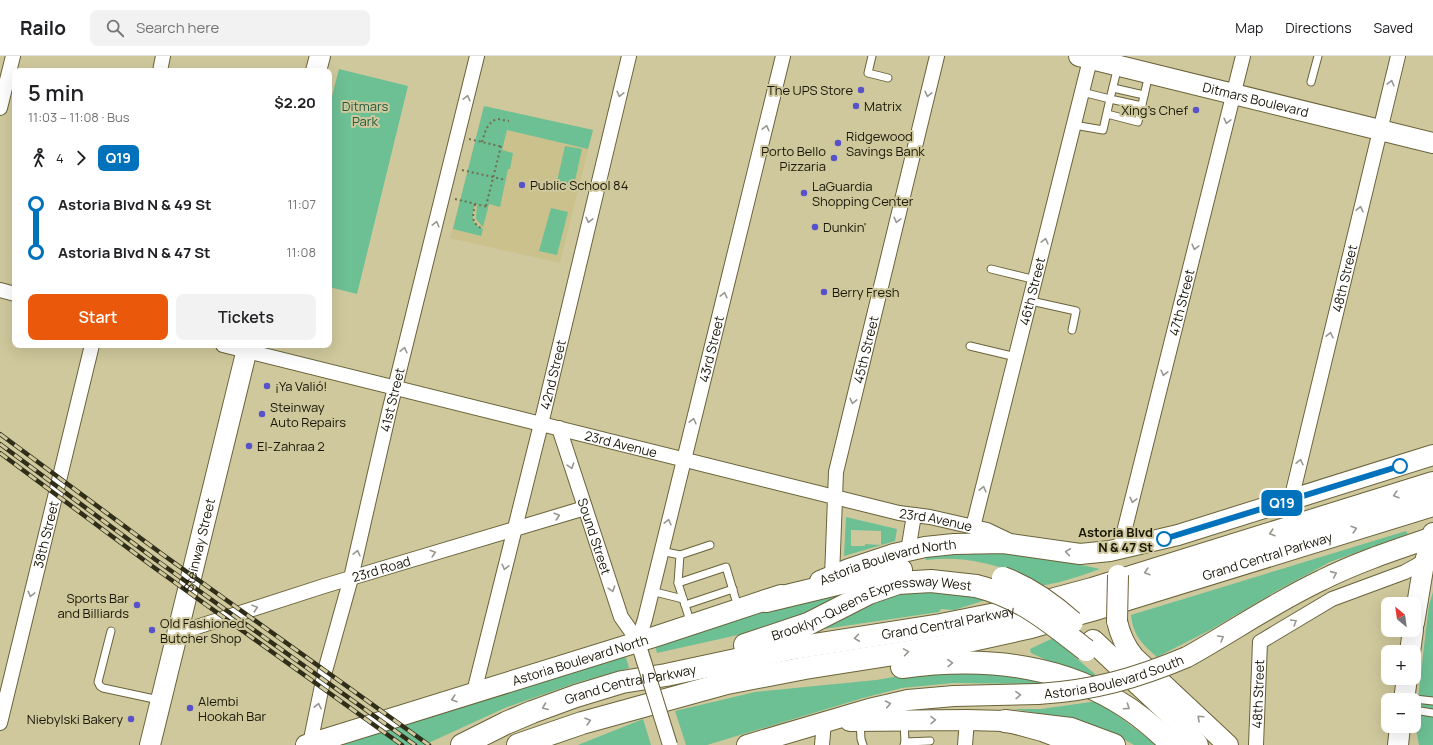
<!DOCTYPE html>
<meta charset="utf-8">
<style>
body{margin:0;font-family:Manrope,sans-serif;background:#f2f2f2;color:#202124;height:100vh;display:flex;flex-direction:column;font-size:15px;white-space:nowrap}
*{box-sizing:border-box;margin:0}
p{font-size:13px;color:#757577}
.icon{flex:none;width:22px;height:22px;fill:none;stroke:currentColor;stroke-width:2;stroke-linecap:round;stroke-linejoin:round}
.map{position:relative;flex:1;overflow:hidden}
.side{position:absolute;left:12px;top:12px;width:320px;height:280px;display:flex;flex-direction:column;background:#fff;border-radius:8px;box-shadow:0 4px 16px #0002}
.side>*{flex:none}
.badge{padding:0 8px;border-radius:6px;font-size:14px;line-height:26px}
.needle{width:26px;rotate:331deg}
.controls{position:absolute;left:1381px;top:541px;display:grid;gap:8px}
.controls a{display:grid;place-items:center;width:40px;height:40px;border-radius:8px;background:#fff;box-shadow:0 4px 16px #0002;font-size:20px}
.map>.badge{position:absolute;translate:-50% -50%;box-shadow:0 0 0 2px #fff}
.legs{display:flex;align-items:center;gap:6px;height:44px;padding:0 16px;font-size:13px}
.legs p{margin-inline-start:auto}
.headline{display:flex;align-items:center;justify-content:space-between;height:68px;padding:0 16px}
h1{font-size:22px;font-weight:600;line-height:30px}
.primary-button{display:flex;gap:8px;margin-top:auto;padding:8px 16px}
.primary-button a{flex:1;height:46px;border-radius:8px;background:#ea580c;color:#fff;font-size:16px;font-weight:600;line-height:46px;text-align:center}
.primary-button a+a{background:#f2f2f2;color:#202124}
ul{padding:0 16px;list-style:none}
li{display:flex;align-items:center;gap:14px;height:48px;font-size:15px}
li i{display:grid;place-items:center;width:6px;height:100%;margin:0 5px;background:currentColor}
li i::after{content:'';width:10px;height:10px;margin:-5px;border:3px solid;border-radius:50%;background:#fff}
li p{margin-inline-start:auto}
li:first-child i{background:linear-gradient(#0000 50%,currentColor 0)}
li:last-child i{background:linear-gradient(currentColor 50%,#0000 0)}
header{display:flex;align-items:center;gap:24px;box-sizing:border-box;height:56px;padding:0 20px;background:#fff;border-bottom:1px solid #e0e0e0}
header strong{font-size:19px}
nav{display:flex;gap:22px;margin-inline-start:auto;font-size:14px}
.search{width:280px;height:36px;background:#f2f2f2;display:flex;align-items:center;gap:10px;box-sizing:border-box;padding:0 14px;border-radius:8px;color:#757577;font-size:15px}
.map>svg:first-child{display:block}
.built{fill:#cac18d}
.green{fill:#6dbf94;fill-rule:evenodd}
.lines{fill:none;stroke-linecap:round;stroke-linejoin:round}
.lane-casing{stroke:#6a633a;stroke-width:9}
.street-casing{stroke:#6a633a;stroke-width:16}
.secondary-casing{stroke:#6a633a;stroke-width:22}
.highway-casing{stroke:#6a633a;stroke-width:24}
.path{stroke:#726d4f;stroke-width:2;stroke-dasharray:2 3;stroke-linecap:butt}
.lane{stroke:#fff;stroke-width:7}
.street{stroke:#fff;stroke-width:14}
.secondary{stroke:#fff;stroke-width:20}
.highway{stroke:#fff;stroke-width:22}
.rail-casing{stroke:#302d19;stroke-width:4.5}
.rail{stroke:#cfc89c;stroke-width:3;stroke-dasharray:9;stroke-linecap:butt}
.street-bridge-casing{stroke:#6a633a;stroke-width:16;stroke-linecap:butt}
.secondary-bridge-casing{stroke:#6a633a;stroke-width:22;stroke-linecap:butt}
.highway-bridge-casing{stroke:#6a633a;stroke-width:24;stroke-linecap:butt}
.street-bridge{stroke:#fff;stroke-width:14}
.secondary-bridge{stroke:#fff;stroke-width:20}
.highway-bridge{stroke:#fff;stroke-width:22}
.oneway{stroke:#98968f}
.line-1-casing{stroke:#fff;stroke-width:9}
.line-1{stroke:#0072bc;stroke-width:6}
.poi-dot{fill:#5752c9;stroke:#cfc89c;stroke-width:1.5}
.stop-1-dot{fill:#fff;stroke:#0072bc;stroke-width:2}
.labels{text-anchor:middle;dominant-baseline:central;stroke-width:4;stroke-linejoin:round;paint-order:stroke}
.poi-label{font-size:13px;fill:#191606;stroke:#cfc89c;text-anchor:start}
.street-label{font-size:13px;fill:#191606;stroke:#cfc89c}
.park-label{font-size:13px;fill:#205b3f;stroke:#cfc89c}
.stop-label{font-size:13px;font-weight:bold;fill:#191606;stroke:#cfc89c;text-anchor:end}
</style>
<header>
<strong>Railo</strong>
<div class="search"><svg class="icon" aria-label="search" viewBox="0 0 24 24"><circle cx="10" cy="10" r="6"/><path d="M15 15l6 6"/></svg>Search here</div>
<nav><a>Map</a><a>Directions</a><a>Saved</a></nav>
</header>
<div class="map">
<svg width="1433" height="689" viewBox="0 0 1433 689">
<rect width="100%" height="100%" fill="#cfc89c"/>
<path class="built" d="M484,50L593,74L560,207L450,182Z"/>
<g class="green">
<path d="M339,13L408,30L357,238L329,231V52Z"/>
<path d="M484,50L593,74L588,93L507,74L502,94L513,97L510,113H508L500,151L489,148L483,171L476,163L477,148H475C472,160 470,167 483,173L481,180L453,173Z"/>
<path d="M565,90L582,93L573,134L556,130Z"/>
<path d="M551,152L568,156L557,199L539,195Z"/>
<path d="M846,461L897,473L895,485L844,500ZM851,474L881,475V489L865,488V490H851Z"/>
<path d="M1406,475L1408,478L1330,506L1278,534L1212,573L1157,601C1142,588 1133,579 1131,559Z"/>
<path d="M1005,495L1045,501L1100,513C1086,518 1071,523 1056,527C1053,527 1048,529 1044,529C1038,529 1025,521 1019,518C988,506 959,500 926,504L925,499Z"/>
<path d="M870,524L858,533L778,568L751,576L657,597L655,589Z"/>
<path d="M934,535L989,543L954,554L941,553L939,556L810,575L864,549L896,538Z"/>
<path d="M1433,536V689H1419L1415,668L1429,549Z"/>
<path d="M1053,582L1103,625L1111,633L1031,597L1030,593Z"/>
<path d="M625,598L629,612L576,627L507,651L424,689H332Z"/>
<path d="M1003,613L1056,626L1037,628L953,627L902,632L863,642L707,689H686L675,655L755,636L876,624L936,614Z"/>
<path d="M1098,645L1157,689H1134L1107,674L1061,661L1013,653H1041Z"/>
<path d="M643,663L651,689H578Z"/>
</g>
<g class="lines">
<g class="lane-casing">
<g id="lane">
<path d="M872,0L868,17L888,22"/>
<path d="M1118,10L1110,43L1142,50"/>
<path d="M1311,26L1318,0"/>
<path d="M1113,32L1144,39"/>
<path d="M1107,58L1138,66L1149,18"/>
<path d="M1074,69L1103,74L1110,43L1082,36"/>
<path d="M991,213L1036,224"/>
<path d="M1031,245L1076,255L1072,274"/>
<path d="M970,290L1016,301"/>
<path d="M661,495L680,499L678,527"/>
<path d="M680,499L710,489"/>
<path d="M651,535L683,543"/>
<path d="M685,549L733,533"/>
<path d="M691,568L678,527L726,511L738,551"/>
<path d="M111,575L98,626L100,630L103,632L159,644"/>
<path d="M1411,644L1415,643L1433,645"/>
<path d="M1414,654L1433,657"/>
<path d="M860,666L861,683L863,689"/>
<path d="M905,686L930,685"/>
<path d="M904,689L905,686L904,666"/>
</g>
</g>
<g class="street-casing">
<g id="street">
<path d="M160,15L163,0"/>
<path d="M0,52L13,0"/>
<path d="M0,234L15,238"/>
<path id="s1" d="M223,289L899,457L930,461L987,474L1010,485"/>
<path id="s2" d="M559,372L621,561L638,585L640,590"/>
<path id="s3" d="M1291,444L1398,0"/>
<path id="s4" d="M973,471L1091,0"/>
<path id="s5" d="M1120,492L1243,0"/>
<path d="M908,495L914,459"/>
<path id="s6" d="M832,521L836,416L937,0"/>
<path id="s7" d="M178,577L324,530L585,452"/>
<path id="s8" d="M638,585L645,563L783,0"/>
<path id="s9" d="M474,636L541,368L629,0"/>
<path id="s10" d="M0,667L92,289"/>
<path id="s11" d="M310,688L325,615L351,522L389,356L477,0"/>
<path d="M822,689L824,666"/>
<path d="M965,689L967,664"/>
<path id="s12" d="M1256,689L1260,586L1332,543L1405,516L1425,505"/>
</g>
</g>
<g class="secondary-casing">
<g id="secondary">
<path id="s13" d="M1079,0L1433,87"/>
<path d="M316,15L320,0"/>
<path id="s14" d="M820,525L849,513L894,498L925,491L954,488L1003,487L1080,498L1110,495L1178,479L1433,399"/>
<path d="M1117,565C1120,579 1125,590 1134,601L1228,689"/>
<path d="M1414,567L1423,513L1433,477"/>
<path d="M1410,596L1413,574"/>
<path d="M1187,601C1232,576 1275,546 1322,524C1358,506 1395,494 1433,481"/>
<path d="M1404,644L1407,622"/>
<path d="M850,665L967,664L1005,665L1042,675L1079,689"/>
<path id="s15" d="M150,689L248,289"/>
<path id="s16" d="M306,689L657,580L781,539"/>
<path d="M747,689L869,653L908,644L954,640L1038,638"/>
<path d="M1398,689L1400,670"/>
</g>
</g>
<g class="highway-casing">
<g id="highway">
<path d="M766,545L878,518L901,514"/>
<path d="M1093,585L1177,664L1197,689"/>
<path id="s17" d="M745,589L808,568L869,537L898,527L931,525L976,530"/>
<path d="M902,611C975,601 1051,606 1115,644C1136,656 1155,672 1172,689"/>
<path d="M1005,665L1071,673L1114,689"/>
<path id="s18" d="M462,689L506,667L532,656L576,640L622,626L666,619L788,593L941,569L1006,556L1092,533L1433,427"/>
<path id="s19" d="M518,689L582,667L727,627L805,612L945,590L1031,571L1092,554L1433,449"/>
</g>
</g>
<g class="path">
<path d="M469,83L503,91"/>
<path d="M482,86L486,73L492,65L498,63L509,65"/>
<path d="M462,114L506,124"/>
<path d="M455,143L488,151"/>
<path d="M475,148C473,160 470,167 483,173"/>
<path d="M486,150L501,90"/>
</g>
<use href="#lane" class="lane"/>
<use href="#street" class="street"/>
<use href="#secondary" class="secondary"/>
<use href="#highway" class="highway"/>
<g class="rail-casing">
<g id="rail">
<path d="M0,378L162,498L429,689"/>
<path d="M0,388L156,504L415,689"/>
<path d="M0,397L152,510L402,689"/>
</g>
</g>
<use href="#rail" class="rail"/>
<g class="street-bridge-casing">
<path id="street-bridge" d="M641,596L670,689"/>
</g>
<g class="secondary-bridge-casing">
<g id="secondary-bridge">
<path d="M1117,565L1118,519"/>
<path id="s20" d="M1038,638C1092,635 1137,622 1187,601"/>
</g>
</g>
<g class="highway-bridge-casing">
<g id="highway-bridge">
<path d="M1003,522C1030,532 1051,547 1072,566"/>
<path d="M976,530C1021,541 1050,566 1086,594"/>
</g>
</g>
<use href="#street-bridge" class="street-bridge"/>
<use href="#secondary-bridge" class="secondary-bridge"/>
<use href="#highway-bridge" class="highway-bridge"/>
</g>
<defs><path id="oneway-chevron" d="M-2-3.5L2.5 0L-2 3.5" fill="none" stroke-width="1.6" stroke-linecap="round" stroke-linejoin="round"/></defs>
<g class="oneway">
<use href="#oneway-chevron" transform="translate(1391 27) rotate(-76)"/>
<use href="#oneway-chevron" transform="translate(620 38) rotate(104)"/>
<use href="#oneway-chevron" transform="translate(928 38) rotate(104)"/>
<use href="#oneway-chevron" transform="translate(467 42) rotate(-76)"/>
<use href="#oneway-chevron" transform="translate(1227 65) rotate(104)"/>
<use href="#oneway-chevron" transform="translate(766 72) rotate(-76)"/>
<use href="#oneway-chevron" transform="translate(1360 153) rotate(-77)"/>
<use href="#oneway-chevron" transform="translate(589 164) rotate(104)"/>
<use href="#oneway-chevron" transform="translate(897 164) rotate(104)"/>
<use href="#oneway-chevron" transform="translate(436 168) rotate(-76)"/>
<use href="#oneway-chevron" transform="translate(1045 185) rotate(-76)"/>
<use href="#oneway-chevron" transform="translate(1195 191) rotate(104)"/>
<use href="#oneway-chevron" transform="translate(724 239) rotate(-76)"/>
<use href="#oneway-chevron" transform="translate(1330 279) rotate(-77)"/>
<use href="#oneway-chevron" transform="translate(404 294) rotate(-76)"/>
<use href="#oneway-chevron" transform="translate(1164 317) rotate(104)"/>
<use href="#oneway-chevron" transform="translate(853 345) rotate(104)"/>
<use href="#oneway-chevron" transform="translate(693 365) rotate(-76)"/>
<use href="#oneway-chevron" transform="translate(1300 406) rotate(-77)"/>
<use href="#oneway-chevron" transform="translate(571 410) rotate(72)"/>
<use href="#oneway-chevron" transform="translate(983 433) rotate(-76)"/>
<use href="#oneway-chevron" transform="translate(1396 439) rotate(163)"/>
<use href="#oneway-chevron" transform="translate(1133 444) rotate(104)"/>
<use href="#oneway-chevron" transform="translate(557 460) rotate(-17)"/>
<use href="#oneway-chevron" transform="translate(668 466) rotate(-76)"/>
<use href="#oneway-chevron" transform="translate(1354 473) rotate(-17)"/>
<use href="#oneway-chevron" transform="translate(1272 477) rotate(163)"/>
<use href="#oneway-chevron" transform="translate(1068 496) rotate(-172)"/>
<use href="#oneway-chevron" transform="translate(357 497) rotate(-77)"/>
<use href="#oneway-chevron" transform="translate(433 497) rotate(-17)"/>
<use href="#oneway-chevron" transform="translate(505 511) rotate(104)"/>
<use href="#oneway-chevron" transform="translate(1147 516) rotate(163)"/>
<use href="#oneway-chevron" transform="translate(1334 518) rotate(-24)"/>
<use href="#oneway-chevron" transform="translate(612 533) rotate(72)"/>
<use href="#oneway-chevron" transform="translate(31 538) rotate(104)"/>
<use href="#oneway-chevron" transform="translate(255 552) rotate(-18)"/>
<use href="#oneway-chevron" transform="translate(1294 566) rotate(-31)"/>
<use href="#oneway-chevron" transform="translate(857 582) rotate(172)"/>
<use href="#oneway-chevron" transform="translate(1221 582) rotate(-30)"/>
<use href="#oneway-chevron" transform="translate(906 596) rotate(-9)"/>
<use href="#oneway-chevron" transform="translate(950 607) rotate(-1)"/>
<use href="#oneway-chevron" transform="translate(1018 639) rotate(-2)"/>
<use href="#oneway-chevron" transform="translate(454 643) rotate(163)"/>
<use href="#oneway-chevron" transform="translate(888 648) rotate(-12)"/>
<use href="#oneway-chevron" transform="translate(318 650) rotate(-78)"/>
<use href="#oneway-chevron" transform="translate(545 651) rotate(159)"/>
<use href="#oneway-chevron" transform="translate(1127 651) rotate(34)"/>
<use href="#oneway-chevron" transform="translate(1200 662) rotate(-137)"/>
<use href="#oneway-chevron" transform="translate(933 664) rotate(-1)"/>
<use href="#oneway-chevron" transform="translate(588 665) rotate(-16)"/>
</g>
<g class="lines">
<g class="line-1-casing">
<path id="line-1" d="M1164,483L1400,410"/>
</g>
<use href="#line-1" class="line-1"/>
</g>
<g class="poi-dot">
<circle cx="861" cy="34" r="4"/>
<circle cx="856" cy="50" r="4"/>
<circle cx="1196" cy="54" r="4"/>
<circle cx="838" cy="87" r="4"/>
<circle cx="834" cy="102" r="4"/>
<circle cx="522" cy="129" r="4"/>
<circle cx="804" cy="137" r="4"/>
<circle cx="815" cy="171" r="4"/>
<circle cx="824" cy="236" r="4"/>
<circle cx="267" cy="330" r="4"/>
<circle cx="262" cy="358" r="4"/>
<circle cx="249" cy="390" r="4"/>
<circle cx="137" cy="549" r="4"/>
<circle cx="152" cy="574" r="4"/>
<circle cx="190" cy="652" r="4"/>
<circle cx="131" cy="663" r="4"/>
</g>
<g class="stop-1-dot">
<circle cx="1400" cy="410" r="7"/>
<circle cx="1164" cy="483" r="7"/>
</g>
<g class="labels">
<g class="poi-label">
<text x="853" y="34" text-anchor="end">The UPS Store</text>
<text x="864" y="50">Matrix</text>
<text x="1188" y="54" text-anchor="end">Xing's Chef</text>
<text x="846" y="80">Ridgewood<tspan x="846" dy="15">Savings Bank</tspan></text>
<text x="826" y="95" text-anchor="end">Porto Bello<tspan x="826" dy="15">Pizzaria</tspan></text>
<text x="530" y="129">Public School 84</text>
<text x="812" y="130">LaGuardia<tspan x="812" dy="15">Shopping Center</tspan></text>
<text x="823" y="171">Dunkin'</text>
<text x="832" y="236">Berry Fresh</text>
<text x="275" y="330">¡Ya Valió!</text>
<text x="270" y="351">Steinway<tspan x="270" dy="15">Auto Repairs</tspan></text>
<text x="257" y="390">El-Zahraa 2</text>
<text x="129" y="542" text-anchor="end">Sports Bar<tspan x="129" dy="15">and Billiards</tspan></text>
<text x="160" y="567">Old Fashioned<tspan x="160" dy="15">Butcher Shop</tspan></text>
<text x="198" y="645">Alembi<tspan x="198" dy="15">Hookah Bar</tspan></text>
<text x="123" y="663" text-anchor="end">Niebylski Bakery</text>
</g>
<g class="street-label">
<text stroke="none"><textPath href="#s13" startOffset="182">Ditmars Boulevard</textPath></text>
<text stroke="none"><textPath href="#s3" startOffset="228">48th Street</textPath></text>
<text stroke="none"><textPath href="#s4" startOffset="243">46th Street</textPath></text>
<text stroke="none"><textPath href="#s5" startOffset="253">47th Street</textPath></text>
<text stroke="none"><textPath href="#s8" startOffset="301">43rd Street</textPath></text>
<text stroke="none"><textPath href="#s6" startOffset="231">45th Street</textPath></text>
<text stroke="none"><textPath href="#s9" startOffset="327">42nd Street</textPath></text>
<text stroke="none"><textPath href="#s11" startOffset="354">41st Street</textPath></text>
<text stroke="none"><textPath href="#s1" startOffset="410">23rd Avenue</textPath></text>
<text stroke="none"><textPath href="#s1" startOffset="734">23rd Avenue</textPath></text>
<text stroke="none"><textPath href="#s10" startOffset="194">38th Street</textPath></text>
<text stroke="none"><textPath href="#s2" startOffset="114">Sound Street</textPath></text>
<text stroke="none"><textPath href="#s15" startOffset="206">Steinway Street</textPath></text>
<text stroke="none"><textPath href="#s19" startOffset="774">Grand Central Parkway</textPath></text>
<text stroke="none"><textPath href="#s14" startOffset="71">Astoria Boulevard North</textPath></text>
<text stroke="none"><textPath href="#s7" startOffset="213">23rd Road</textPath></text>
<text stroke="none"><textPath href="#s17" startOffset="134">Brooklyn-Queens Expressway West</textPath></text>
<text stroke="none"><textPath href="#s18" startOffset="504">Grand Central Parkway</textPath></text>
<text stroke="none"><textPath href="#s16" startOffset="287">Astoria Boulevard North</textPath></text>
<text stroke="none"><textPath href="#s20" startOffset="78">Astoria Boulevard South</textPath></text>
<text stroke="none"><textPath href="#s18" startOffset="180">Grand Central Parkway</textPath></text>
<text stroke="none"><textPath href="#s12" startOffset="51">48th Street</textPath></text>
</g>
<g class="park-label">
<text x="365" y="50">Ditmars<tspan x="365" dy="15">Park</tspan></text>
</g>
<g class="stop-label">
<text x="1153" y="476">Astoria Blvd<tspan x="1153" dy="15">N &amp; 47 St</tspan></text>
</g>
</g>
</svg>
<div class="controls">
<a><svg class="needle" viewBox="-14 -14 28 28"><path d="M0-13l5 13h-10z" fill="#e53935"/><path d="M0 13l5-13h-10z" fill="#757577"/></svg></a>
<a>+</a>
<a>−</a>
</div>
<b class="badge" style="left:1282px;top:447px;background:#0072bc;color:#fff">Q19</b>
<section class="side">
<div class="headline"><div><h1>5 min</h1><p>11:03 – 11:08 · Bus</p></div><b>$2.20</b></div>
<div class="legs"><svg class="icon" aria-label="walk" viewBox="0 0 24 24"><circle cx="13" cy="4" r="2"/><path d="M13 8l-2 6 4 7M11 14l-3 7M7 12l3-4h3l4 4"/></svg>4<svg class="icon" aria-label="forward" viewBox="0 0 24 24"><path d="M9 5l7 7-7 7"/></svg><b class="badge" style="background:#0072bc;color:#fff">Q19</b></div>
<ul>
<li><i style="color:#0072bc"></i><b>Astoria Blvd N &amp; 49 St</b><p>11:07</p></li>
<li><i style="color:#0072bc"></i><b>Astoria Blvd N &amp; 47 St</b><p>11:08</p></li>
</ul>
<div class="primary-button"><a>Start</a><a>Tickets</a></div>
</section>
</div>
